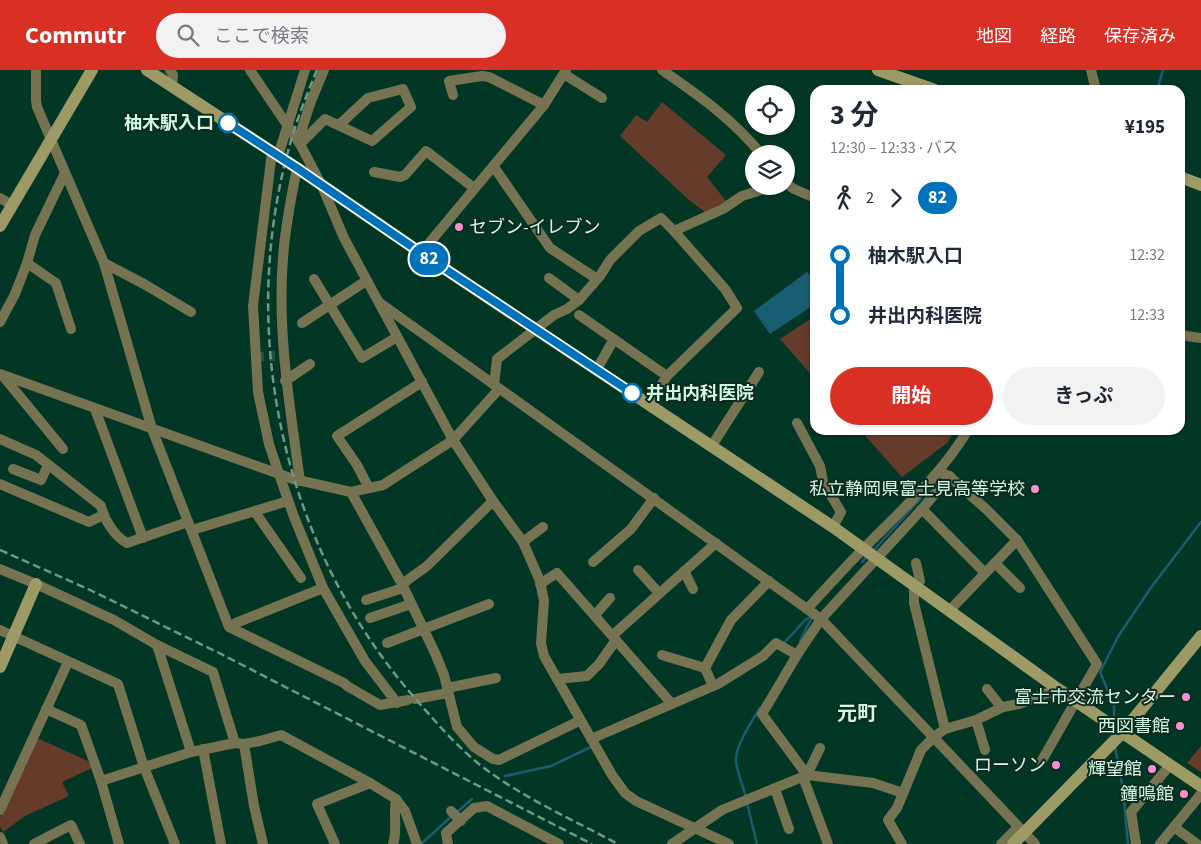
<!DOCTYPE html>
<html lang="ja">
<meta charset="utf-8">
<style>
body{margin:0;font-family:"Source Sans 3","Noto Sans JP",sans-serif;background:#f2f2f3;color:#1f2937;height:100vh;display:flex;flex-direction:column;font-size:19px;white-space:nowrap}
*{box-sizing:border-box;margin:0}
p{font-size:16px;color:#747a83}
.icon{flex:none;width:28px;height:28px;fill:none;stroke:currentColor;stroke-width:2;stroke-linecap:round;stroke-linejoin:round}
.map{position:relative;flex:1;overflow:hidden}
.side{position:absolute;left:810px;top:15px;width:375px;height:350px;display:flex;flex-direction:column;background:#fff;border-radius:15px;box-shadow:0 1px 4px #0004}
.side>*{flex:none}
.badge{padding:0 10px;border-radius:16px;font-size:18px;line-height:32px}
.tools{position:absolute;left:745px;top:15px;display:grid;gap:10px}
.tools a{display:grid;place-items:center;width:50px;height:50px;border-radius:50%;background:#fff;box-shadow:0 1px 4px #0004;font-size:25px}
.map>.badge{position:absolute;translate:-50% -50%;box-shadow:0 0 0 2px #fff}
.legs{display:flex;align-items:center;gap:8px;height:55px;padding:0 20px;font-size:16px}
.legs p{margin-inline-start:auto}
.overview{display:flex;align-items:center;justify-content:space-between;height:85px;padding:0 20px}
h1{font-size:28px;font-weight:700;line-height:38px}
.action{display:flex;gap:10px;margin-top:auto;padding:10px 20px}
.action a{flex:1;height:58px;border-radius:30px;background:#d93025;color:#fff;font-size:20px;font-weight:700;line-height:58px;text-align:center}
.action a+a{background:#f2f2f3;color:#1f2937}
ul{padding:0 20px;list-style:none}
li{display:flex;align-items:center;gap:18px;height:60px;font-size:19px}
li i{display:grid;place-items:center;width:8px;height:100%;margin:0 6px;background:currentColor}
li i::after{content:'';width:12px;height:12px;margin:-6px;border:4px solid;border-radius:50%;background:#fff}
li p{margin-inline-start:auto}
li:first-child i{background:linear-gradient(#0000 50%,currentColor 0)}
li:last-child i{background:linear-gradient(currentColor 50%,#0000 0)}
header{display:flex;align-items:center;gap:30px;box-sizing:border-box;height:70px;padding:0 25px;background:#d93025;color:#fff}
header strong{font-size:24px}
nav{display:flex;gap:28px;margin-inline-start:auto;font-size:18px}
.search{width:350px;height:45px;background:#f2f2f3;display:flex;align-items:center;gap:12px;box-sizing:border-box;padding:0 18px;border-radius:28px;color:#747a83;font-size:19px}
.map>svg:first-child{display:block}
.green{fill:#653b2a}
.water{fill:#195d72}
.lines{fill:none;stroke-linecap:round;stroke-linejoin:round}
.stream{stroke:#195d72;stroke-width:2.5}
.street-tunnel{stroke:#225442;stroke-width:10;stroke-dasharray:10 5;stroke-linecap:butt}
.street{stroke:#767353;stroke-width:10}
.secondary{stroke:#9e9a66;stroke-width:12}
.rail{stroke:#6b9a86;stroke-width:2.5;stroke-dasharray:8 4;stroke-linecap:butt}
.line-1-casing{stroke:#fff;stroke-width:11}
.line-1{stroke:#0072bc;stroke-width:8}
.stop-1-dot{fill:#fff;stroke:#0072bc;stroke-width:2.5}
.poi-dot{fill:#f790cf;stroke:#0e2a1e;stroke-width:2}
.labels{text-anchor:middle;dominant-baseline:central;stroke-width:4;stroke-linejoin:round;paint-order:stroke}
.stop-label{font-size:18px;font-weight:bold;fill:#cff9e4;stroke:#0e2a1e;text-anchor:end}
.poi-label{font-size:18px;fill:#cff9e4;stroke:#0e2a1e;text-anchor:end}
.quarter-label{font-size:20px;font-weight:bold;fill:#cff9e4;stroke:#0e2a1e}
</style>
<header>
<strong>Commutr</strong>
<div class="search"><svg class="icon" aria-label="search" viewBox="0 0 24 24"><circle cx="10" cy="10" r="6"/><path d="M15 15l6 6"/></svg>ここで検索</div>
<nav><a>地図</a><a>経路</a><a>保存済み</a></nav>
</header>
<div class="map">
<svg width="1201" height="774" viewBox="0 0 1201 774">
<rect width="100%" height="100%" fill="#033725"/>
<g class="green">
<path d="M662,32L726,85L707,107L726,131L706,143L688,129L620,66L636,45L647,52Z"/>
<path d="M815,246V309L780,269Z"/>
<path d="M860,360H955L947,373L902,407Z"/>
<path d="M35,667L88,691L92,698L62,712L69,726L25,746L3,762L0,756V748Z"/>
<path d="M1201,676V702L1187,693Z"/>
</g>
<path class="water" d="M807,202L815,212V234L770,264L754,241Z"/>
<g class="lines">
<g class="stream">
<path d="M1157,20L1163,0"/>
<path d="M873,481L942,405"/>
<path d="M862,492L868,486"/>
<path d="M800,571L812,547"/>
<path d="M784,573L805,550L812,546"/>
<path d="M1114,651V635L1100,602L1119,565L1150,519L1201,452"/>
<path d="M1115,677L1123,719L1128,774"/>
<path d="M505,706L551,696L591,677"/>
<path d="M746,728C743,716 738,704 736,693C734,677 752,651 760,638"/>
<path d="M747,733L757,774"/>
<path d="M456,743L472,729"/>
<path d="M421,774L452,746"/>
</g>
<path class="street-tunnel" d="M254,287L275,286"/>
<g class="street">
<path d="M36,0V30L37,37L104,193L152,359L229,557L344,613L347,616L380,635L408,630"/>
<path d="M170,0L173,5L172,16"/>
<path d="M250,0L300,74L322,116L344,168L453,370L493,431L523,472L540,511L544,531L541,573L544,586L612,705L625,723L636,731L729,774"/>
<path d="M662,0C698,25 733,49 761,84"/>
<path d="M1091,0L1096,20"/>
<path d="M564,4L602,28"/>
<path d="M453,25L449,11L482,6L489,7L544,35"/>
<path d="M298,71L311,31L324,0"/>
<path d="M300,74L325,49L372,71L411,37L403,19L368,28L339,55"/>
<path d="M272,82L253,236L258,322L269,374L279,404L294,447L323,518L365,591L397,633"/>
<path d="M278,86L305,0"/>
<path d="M494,97L550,178L597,209"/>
<path d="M297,98C291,128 285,157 283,188C277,263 290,337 300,411"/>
<path d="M374,102L400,107L405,105L426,81L474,118"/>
<path d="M786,113L794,119L815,128"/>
<path d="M0,128L12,135"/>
<path d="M421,183L544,35L566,0"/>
<path d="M27,193L56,213L71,259"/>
<path d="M104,193L144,214L191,242"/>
<path d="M549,208L579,230"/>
<path d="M314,209L362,288L397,267"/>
<path d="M380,233L821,549L1035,774"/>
<path d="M579,245L667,306"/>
<path d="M0,252L15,224L27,193L35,165L65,103"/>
<path d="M302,253L366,211"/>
<path d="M1180,265L1201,268"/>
<path d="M597,299L614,269"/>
<path d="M0,304L293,409L351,422L383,415L453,370L499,319"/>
<path d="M3,306L63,379"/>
<path d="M285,311L310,294"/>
<path d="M494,315L497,289L554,245L567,239L579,230L600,206L610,190L639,161L661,148L674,161L723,139L742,126L774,116"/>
<path d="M649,334L667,306L737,238L725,219L674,161"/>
<path d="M95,339L143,468"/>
<path d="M797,353L820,396L823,412L841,442L833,457"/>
<path d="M0,369L36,385L101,436C104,449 114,466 127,473L188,452"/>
<path d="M711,377L759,302"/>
<path d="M13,399L41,410L48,395"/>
<path d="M939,401L950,407L986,439L1017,470L1097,594L1041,692"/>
<path d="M0,414L89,452L103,445"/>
<path d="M369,418L357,395L337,366L422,312"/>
<path d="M351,422L402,514L435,583L444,605L457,657L474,677L493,689L499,690L579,651"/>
<path d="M922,439L985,503"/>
<path d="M255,442L301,508"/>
<path d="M192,460L288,431"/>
<path d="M523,472L543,457"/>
<path d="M593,492L631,459L654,428"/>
<path d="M995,493L1020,518"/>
<path d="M0,499L36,514L114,550L157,575L213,602L235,673"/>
<path d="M638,500L659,523"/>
<path d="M684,501L693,519"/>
<path d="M402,514L427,496L493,431"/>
<path d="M540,514L557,503L672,634"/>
<path d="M366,530L403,518"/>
<path d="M807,539C828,516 849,493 870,472C905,437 942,403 968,360"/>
<path d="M949,541L1017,470"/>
<path d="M595,545L610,528"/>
<path d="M370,548L411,534"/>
<path d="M236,553L323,518"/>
<path d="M0,560L118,614L144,697L175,774"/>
<path d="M613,565L716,473"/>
<path d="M387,573L489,534"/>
<path d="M157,575L191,682"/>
<path d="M662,585L705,598"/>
<path d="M557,609L587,606L599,594L616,570"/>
<path d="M713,616L705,598L731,550L769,511"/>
<path d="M447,618L496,608"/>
<path d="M987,619L1001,637"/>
<path d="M415,629L448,623"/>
<path d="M46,639L81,655L101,711L191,682L235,673L244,674L260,671L281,665L370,713L396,729C393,744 398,760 393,774"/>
<path d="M976,650L985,680"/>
<path d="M945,659L976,650L1003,637L1019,634L1058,619"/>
<path d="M591,669L718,614L763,586L776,573L797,585"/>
<path d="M244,674L254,736L263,774"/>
<path d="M820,678L807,705L762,644L797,585L821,549L922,439L950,406"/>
<path d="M203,679L221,774"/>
<path d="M803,707L828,774"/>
<path d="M101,711L119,774"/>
<path d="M775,719L789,759"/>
<path d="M396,729L405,741L417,774"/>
<path d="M0,740L68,592"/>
<path d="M451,741L461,751"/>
<path d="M1174,757L1197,774"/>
<path d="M0,767L3,774"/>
<path d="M34,774L71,755L80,774"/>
<path d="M335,774L317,734L370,713"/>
<path d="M448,774L446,763L474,738L487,736L559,774"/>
<path d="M672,774L722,740L807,705L873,713L903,723"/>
<path d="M902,774L888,750L897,738L921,680L934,667L945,659L914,533V516L920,511L916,493"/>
<path d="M1001,774L1018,757"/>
<path d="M1136,774L1131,742L1170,695"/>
<path d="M1160,774L1201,724"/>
</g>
<g class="secondary">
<path d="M147,0L297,98L421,183L833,457L1058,619L1201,716"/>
<path d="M878,0L935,20"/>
<path d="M1180,107L1201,115"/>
<path d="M0,156L92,0"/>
<path d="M0,597L36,514"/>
<path d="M1013,774L1122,663L1201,566"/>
</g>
<g class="rail">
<path d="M317,0C307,24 297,49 290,74C236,265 284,477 413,626C433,649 451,670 474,690C516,725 570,748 618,774"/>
<path d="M0,480L88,519L219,583L592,774"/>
</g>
</g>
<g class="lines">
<g class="line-1-casing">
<path id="line-1" d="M228,53L297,98L421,183L632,323"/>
</g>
<use href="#line-1" class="line-1"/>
</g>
<g class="stop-1-dot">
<circle cx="228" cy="53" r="9"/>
<circle cx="632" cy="323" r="9"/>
</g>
<g class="poi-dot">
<circle cx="459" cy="157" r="5"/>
<circle cx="1035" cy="419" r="5"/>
<circle cx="1186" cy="627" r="5"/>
<circle cx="1180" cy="656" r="5"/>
<circle cx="1056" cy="695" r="5"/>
<circle cx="1152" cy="699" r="5"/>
<circle cx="1184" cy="724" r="5"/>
</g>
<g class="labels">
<g class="stop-label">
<text x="214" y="53">柚木駅入口</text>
<text x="646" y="323" text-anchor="start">井出内科医院</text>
</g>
<g class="poi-label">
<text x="469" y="157" text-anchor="start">セブン-イレブン</text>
<text x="1025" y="419">私立静岡県富士見高等学校</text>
<text x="1176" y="627">富士市交流センター</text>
<text x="1170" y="656">西図書館</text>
<text x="1046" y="695">ローソン</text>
<text x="1142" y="699">輝望館</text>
<text x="1174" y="724">鐘鳴館</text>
</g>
<g class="quarter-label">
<text x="857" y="644">元町</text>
</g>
</g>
</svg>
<div class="tools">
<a><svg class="icon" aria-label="locate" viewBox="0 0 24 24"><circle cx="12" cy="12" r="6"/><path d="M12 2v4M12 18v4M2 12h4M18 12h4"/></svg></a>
<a><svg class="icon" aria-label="layers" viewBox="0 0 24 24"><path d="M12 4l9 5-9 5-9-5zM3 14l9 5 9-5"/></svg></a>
</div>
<b class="badge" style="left:429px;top:189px;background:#0072bc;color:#fff">82</b>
<section class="side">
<div class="overview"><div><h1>3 分</h1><p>12:30 – 12:33 · バス</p></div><b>¥195</b></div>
<div class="legs"><svg class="icon" aria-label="walk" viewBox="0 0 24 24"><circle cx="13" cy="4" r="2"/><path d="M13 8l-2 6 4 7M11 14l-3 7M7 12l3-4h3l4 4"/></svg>2<svg class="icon" aria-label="forward" viewBox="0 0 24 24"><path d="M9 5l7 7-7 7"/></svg><b class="badge" style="background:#0072bc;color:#fff">82</b></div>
<ul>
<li><i style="color:#0072bc"></i><b>柚木駅入口</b><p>12:32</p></li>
<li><i style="color:#0072bc"></i><b>井出内科医院</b><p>12:33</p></li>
</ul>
<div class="action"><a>開始</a><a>きっぷ</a></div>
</section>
</div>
